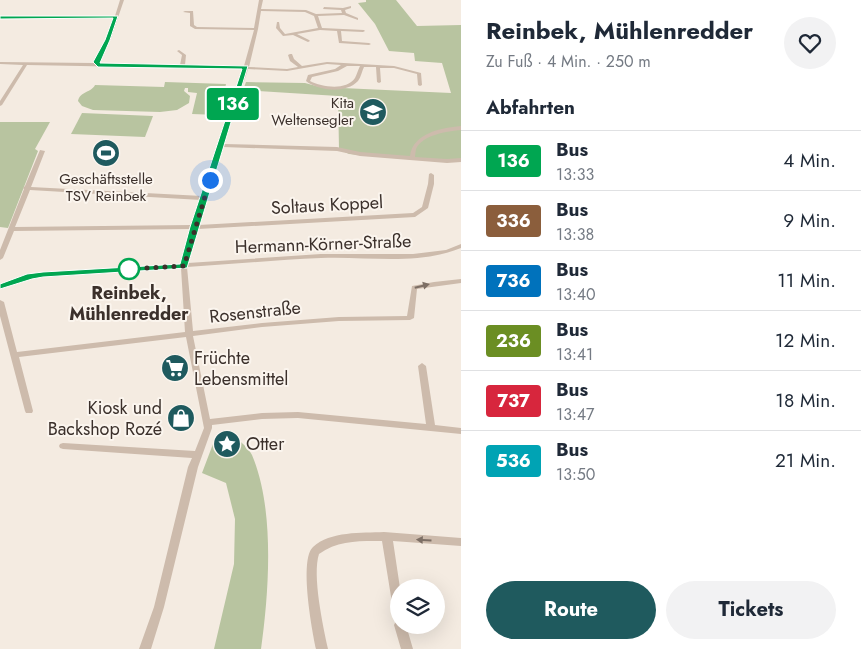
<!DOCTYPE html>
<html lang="de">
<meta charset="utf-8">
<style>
body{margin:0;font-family:Jost,sans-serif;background:#f2f2f3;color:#1f2937;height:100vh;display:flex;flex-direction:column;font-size:19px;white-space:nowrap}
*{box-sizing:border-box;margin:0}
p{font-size:16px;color:#747a83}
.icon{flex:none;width:28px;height:28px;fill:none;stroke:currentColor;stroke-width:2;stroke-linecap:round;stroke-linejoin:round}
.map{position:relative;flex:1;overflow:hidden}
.panel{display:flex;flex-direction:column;background:#fff;width:400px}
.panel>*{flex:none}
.badge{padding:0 10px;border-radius:4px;font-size:18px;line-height:32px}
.buttons{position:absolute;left:390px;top:579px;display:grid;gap:10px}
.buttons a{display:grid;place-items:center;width:55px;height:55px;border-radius:50%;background:#fff;box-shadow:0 5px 20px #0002;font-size:25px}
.you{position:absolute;width:25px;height:25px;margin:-12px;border:4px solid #fff;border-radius:50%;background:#1a73e8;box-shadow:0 0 0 8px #1a73e833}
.map>.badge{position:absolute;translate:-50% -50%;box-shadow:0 0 0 2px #fff}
h2{padding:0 25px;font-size:19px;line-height:45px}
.round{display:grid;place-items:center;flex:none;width:52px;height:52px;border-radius:26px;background:#f2f2f3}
.overview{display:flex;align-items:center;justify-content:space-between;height:85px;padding:0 25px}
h1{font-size:24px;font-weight:700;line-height:38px}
.action{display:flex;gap:10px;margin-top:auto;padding:10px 25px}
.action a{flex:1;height:58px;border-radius:30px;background:#1f5a5e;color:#fff;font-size:20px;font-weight:700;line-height:58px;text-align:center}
.action a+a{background:#f2f2f3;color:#1f2937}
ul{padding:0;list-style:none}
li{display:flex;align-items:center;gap:15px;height:60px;padding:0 25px;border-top:1px solid #e0e1e3}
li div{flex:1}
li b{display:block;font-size:19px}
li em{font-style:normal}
li .badge{min-width:55px;font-weight:700;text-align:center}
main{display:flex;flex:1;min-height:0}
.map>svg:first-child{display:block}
.green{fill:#b8c4a0}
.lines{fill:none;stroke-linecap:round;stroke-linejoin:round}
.minor{fill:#cdbbac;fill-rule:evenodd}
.oneway{fill:#7d6f65}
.line{fill:#00a651;stroke:#fff}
.walk{stroke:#3b302b;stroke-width:5;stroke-dasharray:0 9}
.stop-dot{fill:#fff;stroke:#00a651;stroke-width:2.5}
.labels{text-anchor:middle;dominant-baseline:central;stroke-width:4;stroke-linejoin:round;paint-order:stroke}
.far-poi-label{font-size:15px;fill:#3b302b;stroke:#fbf5ee;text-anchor:end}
.street-label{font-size:18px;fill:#3b302b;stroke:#fbf5ee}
.stop-label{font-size:18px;font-weight:bold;fill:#3b302b;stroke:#fbf5ee}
.poi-label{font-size:18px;fill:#3b302b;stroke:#fbf5ee;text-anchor:start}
</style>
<main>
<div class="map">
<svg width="461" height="649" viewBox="0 0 461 649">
<rect width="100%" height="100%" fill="#f4ebe1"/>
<g class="green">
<path d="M366,0H396L417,26L461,25V159L418,160L349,154L339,149L338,96L243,90L246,82L305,83L320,87L451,93L442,63L415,61L414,53L389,51L375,24L358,3L366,2Z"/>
<path d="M165,82L226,84L219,115L192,114L197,93L188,92V88H185L184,91L190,96L189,103L177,110L160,112L93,110L82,106L78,101C80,91 91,93 95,85L164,87Z"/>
<path d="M82,113L153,116L145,137L71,134Z"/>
<path d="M0,122H50L35,149L38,151L8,228L0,227Z"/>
<path d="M231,433C237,439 248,447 252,455C275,509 269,592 261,649H214L234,564L235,519L226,483L202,473L216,436Z"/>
</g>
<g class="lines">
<g class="minor">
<path d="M120,0H124L111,38L99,63L180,65L182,55L177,51L179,50L186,55L185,65L244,66L254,30L195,29L190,26V13L183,12L185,11H193L194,25L197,27L254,28L259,0H263L261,9L306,10L316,14L342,13L341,10L323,9L324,7L343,8L351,6V8L345,10L346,13L358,18V20L344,15L318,16L322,28L364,30L365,31L363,32L341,31L342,41L369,43L371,44L369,45L339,43L337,31L320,30L297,34L309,40L310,41L308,42L293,35L283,36L276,28L277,22H279L280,28L285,34L318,28L314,16L305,12L261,11L258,29L249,67L287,69L298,67L290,61L288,55L290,54H292L294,59L302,66L327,62L394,66L421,73L422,85L420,86L418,85L417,74L394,68H380L381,82L379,83L377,82L376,67H364C362,71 361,77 358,81C346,94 318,91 306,81L308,75L335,69L341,65L327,64L287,71L248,69L224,144L337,147L360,152L410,156C413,133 441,128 461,126V130C448,131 422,135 416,149C416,149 415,156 415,157L447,159L461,158V162L447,163L360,156L337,151L223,147L199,225L413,213L422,207L428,184L429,174L431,173L434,175V184L428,208L415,217L198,229L188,263L321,254H413L446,250L461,244V248C417,266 367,256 321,258C276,260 232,264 187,267L193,331L262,323L339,317L407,316L412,286L434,282L461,279V283L417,289L414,318L410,320L339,321L262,327L193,336L210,419L262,413L298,412L426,424L418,366L422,363L426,366L435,425L461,428V434L298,418L262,419L212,425V428L198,467L164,607L151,649H139L154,607L188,467L192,458L63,449L60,448L59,446L60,444L63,443L195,451L204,428L186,337L19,357L33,411L32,413H26L25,411L0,316V300L4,302L17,352L185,332L181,268L31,278L0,288V284L30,274L181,264L191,229L14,231L3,258L0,260V250L24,189L23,188L25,186L40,150L45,151L31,187L202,196L243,69L27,65L2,105L0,106V101L23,65L0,64V62L94,63L107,38L114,18L0,19V17L115,16ZM347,66H360C358,70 357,74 355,78C346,91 322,87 310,81L312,77L338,71ZM30,190L201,200L192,225L15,227Z"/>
<path d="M384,532L461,538V546L393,541L400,588H399V620L395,619L394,615L382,541C360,541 338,540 319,554C312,575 323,626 328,649H316C312,630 299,560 313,547C330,531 362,533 384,532Z"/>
<path d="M399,620V625H406L413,649H401L394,625L396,621Z"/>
</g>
</g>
<defs><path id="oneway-solid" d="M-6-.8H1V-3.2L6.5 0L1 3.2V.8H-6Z" transform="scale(1.25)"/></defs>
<g class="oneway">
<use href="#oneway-solid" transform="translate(422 286) rotate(-14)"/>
<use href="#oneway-solid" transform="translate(424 540) rotate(-177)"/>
</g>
<path class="line" d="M0,16H118L110,40L100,63L248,66L187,268L43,277L32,279L0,289V284L27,274L43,272L180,264L190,227L242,69L98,67L93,62L105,40L113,18L0,19Z"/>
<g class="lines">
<path class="walk" d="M129,269L184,266L210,180"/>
</g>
<defs>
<g id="school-disc" transform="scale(1.4375)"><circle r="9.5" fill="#1f5a5e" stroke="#fbf5ee"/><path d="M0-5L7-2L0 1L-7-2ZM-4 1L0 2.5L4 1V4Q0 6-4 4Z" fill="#fff"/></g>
<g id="stadium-disc" transform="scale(1.4375)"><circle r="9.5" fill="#1f5a5e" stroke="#fbf5ee"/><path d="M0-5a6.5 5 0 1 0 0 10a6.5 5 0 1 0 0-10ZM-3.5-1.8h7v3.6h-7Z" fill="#fff"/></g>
<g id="supermarket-disc" transform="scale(1.4375)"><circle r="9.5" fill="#1f5a5e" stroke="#fbf5ee"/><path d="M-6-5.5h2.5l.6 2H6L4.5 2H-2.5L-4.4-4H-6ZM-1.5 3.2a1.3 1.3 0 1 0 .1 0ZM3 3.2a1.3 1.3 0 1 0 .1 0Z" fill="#fff"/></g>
<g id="shop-disc" transform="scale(1.4375)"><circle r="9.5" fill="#1f5a5e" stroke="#fbf5ee"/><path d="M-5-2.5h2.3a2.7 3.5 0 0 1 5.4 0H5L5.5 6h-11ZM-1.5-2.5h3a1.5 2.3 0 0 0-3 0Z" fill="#fff"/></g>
<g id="sight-disc" transform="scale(1.4375)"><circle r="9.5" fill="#1f5a5e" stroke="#fbf5ee"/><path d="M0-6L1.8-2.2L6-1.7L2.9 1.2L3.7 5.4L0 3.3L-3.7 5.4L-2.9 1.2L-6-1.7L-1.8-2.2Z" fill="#fff"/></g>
</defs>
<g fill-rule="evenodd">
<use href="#school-disc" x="373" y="112"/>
<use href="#stadium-disc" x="106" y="153"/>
<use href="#supermarket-disc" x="175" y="368"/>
<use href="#shop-disc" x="181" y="418"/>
<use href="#sight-disc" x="227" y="444"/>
</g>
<circle class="stop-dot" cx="129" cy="269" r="10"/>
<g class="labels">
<g class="far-poi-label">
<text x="354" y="103">Kita<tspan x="354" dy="17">Weltensegler</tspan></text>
<text x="106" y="179" text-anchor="middle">Geschäftsstelle<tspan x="106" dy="17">TSV Reinbek</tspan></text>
</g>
<g class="street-label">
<text transform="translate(327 205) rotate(-3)">Soltaus Koppel</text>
<text transform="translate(323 244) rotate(-2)">Hermann-Körner-Straße</text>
<text transform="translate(255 312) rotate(-6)">Rosenstraße</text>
</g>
<g class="stop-label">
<text x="129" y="293">Reinbek,<tspan x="129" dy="21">Mühlenredder</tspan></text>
</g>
<g class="poi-label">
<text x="194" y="358">Früchte<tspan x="194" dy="21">Lebensmittel</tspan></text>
<text x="162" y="408" text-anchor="end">Kiosk und<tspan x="162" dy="21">Backshop Rozé</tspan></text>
<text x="246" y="444">Otter</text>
</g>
</g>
</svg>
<div class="buttons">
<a><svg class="icon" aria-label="layers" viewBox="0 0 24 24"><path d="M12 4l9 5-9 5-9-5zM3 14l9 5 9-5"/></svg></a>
</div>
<div class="you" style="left:210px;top:180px"></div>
<b class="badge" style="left:233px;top:104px;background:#00a651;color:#fff">136</b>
</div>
<section class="panel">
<div class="overview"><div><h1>Reinbek, Mühlenredder</h1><p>Zu Fuß · 4 Min. · 250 m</p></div><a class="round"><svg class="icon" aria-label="heart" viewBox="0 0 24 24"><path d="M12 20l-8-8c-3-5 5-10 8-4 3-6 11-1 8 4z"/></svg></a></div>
<h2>Abfahrten</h2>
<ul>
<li><span class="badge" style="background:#00a651;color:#fff">136</span><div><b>Bus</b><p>13:33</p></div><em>4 Min.</em></li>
<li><span class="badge" style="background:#8b5e3c;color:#fff">336</span><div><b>Bus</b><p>13:38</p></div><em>9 Min.</em></li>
<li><span class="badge" style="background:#0072bc;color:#fff">736</span><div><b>Bus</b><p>13:40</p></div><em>11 Min.</em></li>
<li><span class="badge" style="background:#6b8e23;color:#fff">236</span><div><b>Bus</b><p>13:41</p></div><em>12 Min.</em></li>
<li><span class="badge" style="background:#d7263d;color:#fff">737</span><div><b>Bus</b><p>13:47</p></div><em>18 Min.</em></li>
<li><span class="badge" style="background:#00a3b4;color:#fff">536</span><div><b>Bus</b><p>13:50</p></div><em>21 Min.</em></li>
</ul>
<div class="action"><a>Route</a><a>Tickets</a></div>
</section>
</main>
